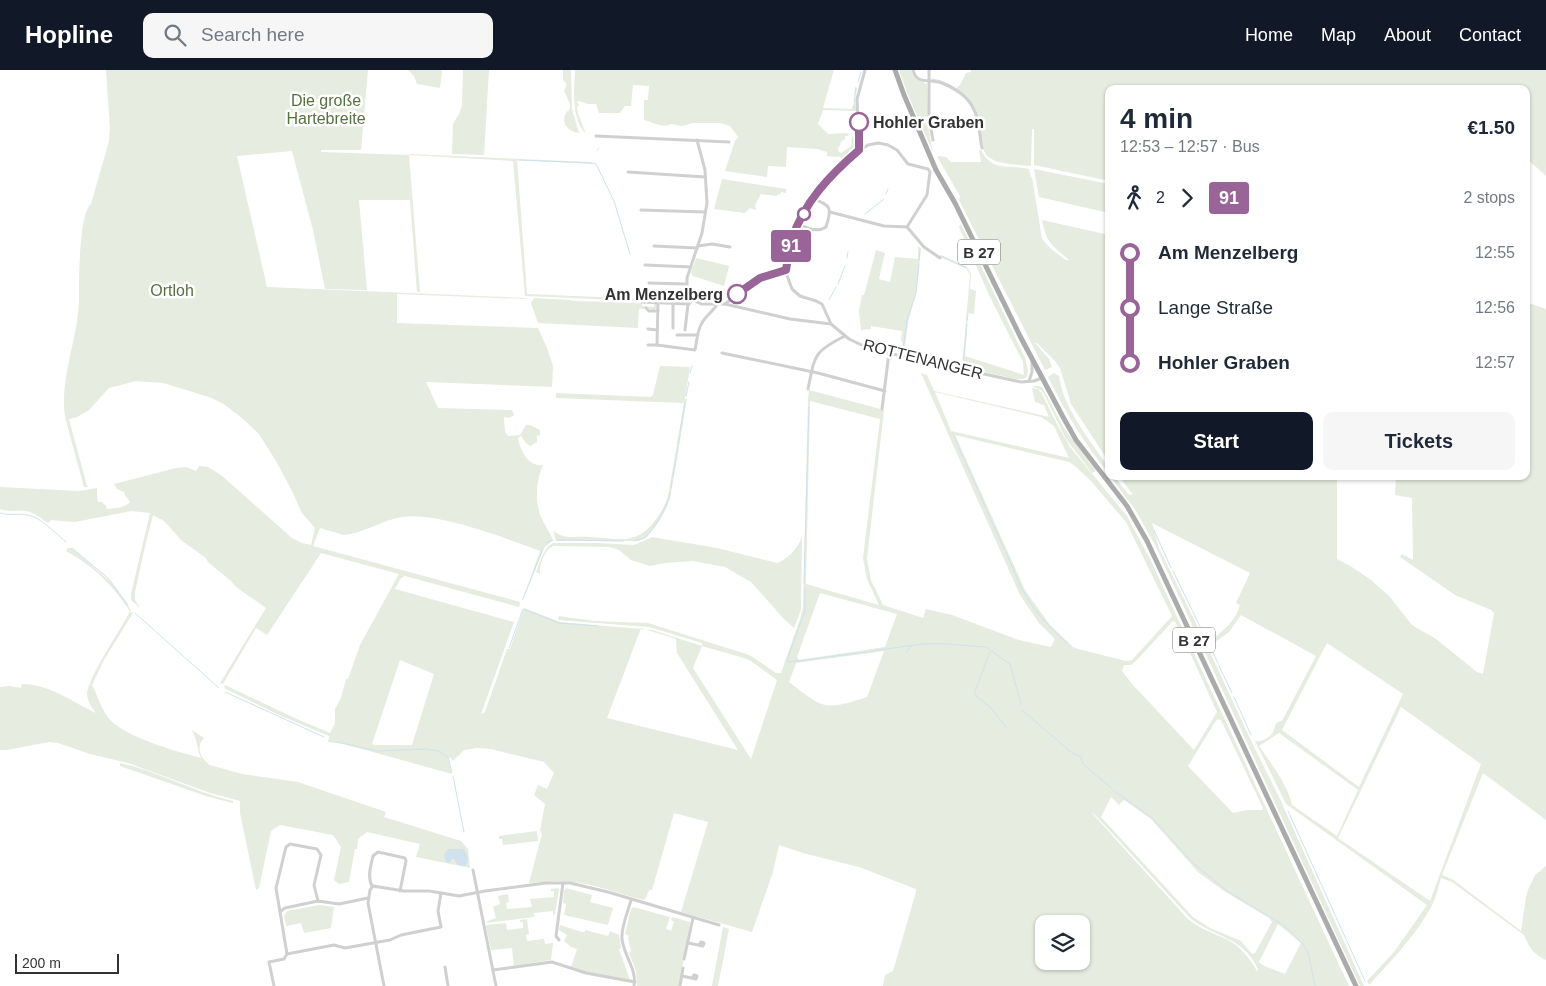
<!DOCTYPE html>
<meta charset="utf-8">
<style>
body{margin:0;font-family:Arial,sans-serif;background:#f6f6f7;color:#1f2937;height:100vh;display:flex;flex-direction:column;font-size:19px;white-space:nowrap}
*{box-sizing:border-box;margin:0}
p{font-size:16px;color:#747a83}
.icon{flex:none;width:28px;height:28px;fill:none;stroke:currentColor;stroke-width:2;stroke-linecap:round;stroke-linejoin:round}
.map{position:relative;flex:1;overflow:hidden}
.details{position:absolute;left:1105px;top:15px;width:425px;height:395px;display:flex;flex-direction:column;background:#fff;border-radius:10px;box-shadow:0 1px 4px #0004}
.details>*{flex:none}
.badge{padding:0 10px;border-radius:4px;font-size:18px;line-height:32px}
.fabs{position:absolute;left:1035px;top:845px;display:grid;gap:10px}
.fabs a{display:grid;place-items:center;width:55px;height:55px;border-radius:10px;background:#fff;box-shadow:0 1px 4px #0004;font-size:25px}
.scale{position:absolute;left:15px;bottom:12px;width:104px;box-sizing:border-box;padding-left:5px;border:2px solid #333;border-top:0;font-size:14px;line-height:18px;white-space:nowrap;color:#333;-webkit-text-stroke:4px #fff;paint-order:stroke}
.map>.badge{position:absolute;translate:-50% -50%;box-shadow:0 0 0 2px #fff}
.legs{display:flex;align-items:center;gap:8px;height:55px;padding:0 15px;font-size:16px}
.legs p{margin-inline-start:auto}
.summary{display:flex;align-items:center;justify-content:space-between;height:85px;padding:0 15px}
h1{font-size:28px;font-weight:800;line-height:38px}
.cta{display:flex;gap:10px;margin-top:auto;padding:10px 15px}
.cta a{flex:1;height:58px;border-radius:10px;background:#111827;color:#fff;font-size:20px;font-weight:800;line-height:58px;text-align:center}
.cta a+a{background:#f6f6f7;color:#1f2937}
ul{padding:0 15px;list-style:none}
li{display:flex;align-items:center;gap:18px;height:55px;font-size:19px}
li i{display:grid;place-items:center;width:8px;height:100%;margin:0 6px;background:currentColor}
li i::after{content:'';width:12px;height:12px;margin:-6px;border:4px solid;border-radius:50%;background:#fff}
li p{margin-inline-start:auto}
li:first-child i{background:linear-gradient(#0000 50%,currentColor 0)}
li:last-child i{background:linear-gradient(currentColor 50%,#0000 0)}
header{display:flex;align-items:center;gap:30px;box-sizing:border-box;height:70px;padding:0 25px;background:#111827;color:#fff}
header strong{font-size:24px}
nav{display:flex;gap:28px;margin-inline-start:auto;font-size:18px}
.search{width:350px;height:45px;background:#f6f6f7;display:flex;align-items:center;gap:12px;box-sizing:border-box;padding:0 18px;border-radius:10px;color:#747a83;font-size:19px}
.map>svg:first-child{display:block}
.green{fill:#e6ecdf;fill-rule:evenodd}
.water{fill:#cfe2ee}
.lines{fill:none;stroke-linecap:round;stroke-linejoin:round}
.stream{stroke:#cfe2ee;stroke-width:1}
.street{stroke:#d0d0d0;stroke-width:3}
.primary{stroke:#ababab;stroke-width:5}
.line-1-casing{stroke:#fff;stroke-width:11}
.line-1{stroke:#996498;stroke-width:8}
.stop-1-dot{fill:#fff;stroke:#996498;stroke-width:2.5}
.labels{text-anchor:middle;dominant-baseline:central;stroke-width:5;stroke-linejoin:round;paint-order:stroke}
.shield{fill:#fff;stroke:#707070;stroke-width:1}
.shield-label{font-size:15px;font-weight:bold;fill:#333}
.park-label{font-size:16px;fill:#56703f;stroke:#fff}
.stop-label{font-size:16px;font-weight:bold;fill:#333;stroke:#fff;text-anchor:start}
.street-label{font-size:16px;fill:#333;stroke:#fff}
</style>
<header>
<strong>Hopline</strong>
<div class="search"><svg class="icon" aria-label="search" viewBox="0 0 24 24"><circle cx="10" cy="10" r="6"/><path d="M15 15l6 6"/></svg>Search here</div>
<nav><a>Home</a><a>Map</a><a>About</a><a>Contact</a></nav>
</header>
<div class="map">
<svg width="1546" height="916" viewBox="0 0 1546 916">
<rect width="100%" height="100%" fill="#fff"/>
<g class="green">
<path d="M106,0H368L361,80H321V82L409,85V84L590,92L593,94L517,90L527,224L643,229V231L525,226L513,91L409,85L420,222H417L410,130H359L367,220L325,219L313,160L292,81L237,86L267,217L526,228V229L397,224V253L538,258L547,278L553,296L552,317L426,312L438,338L512,340L514,345L509,348L504,347L505,362L508,366L520,365L526,355H530L540,360V365L537,366V372L530,376L525,372L521,366L518,368C520,380 528,397 543,395C536,411 534,433 542,449C545,456 550,463 553,470L544,478L522,531L540,481C505,468 438,442 402,447C384,450 368,460 351,464L344,465L320,458L313,476L520,532L519,537L405,506L401,508L395,519L514,552L481,644L485,642L507,579H510L524,538L560,552L652,560L702,576V573L649,557L558,550L559,546L594,551L648,553L746,584L751,586L776,603H781L800,549L803,537L808,330L809,320L884,340L867,489L871,510L883,535L923,548L926,539L952,545L1019,570L1051,577L1055,569L1039,553L1020,525L921,303L927,305L934,321L1049,347L1044,335L1035,332L1032,318L1038,319L1041,322L1057,354L1070,377L1127,446L1151,491L1349,916H883L885,905L893,901L916,822V819L859,797L803,783L779,775L773,802L752,862L681,842L708,752L674,743L652,820H649L646,828L643,830C620,824 595,814 571,812C557,810 543,812 529,813L542,764L540,761L545,734L534,725L538,715L547,719L554,703L544,692L491,679L477,678L464,680L453,691L450,687L448,689L452,704L344,674L328,672L329,666L281,646L226,619L224,617L225,615L299,650L330,663L335,653V639L341,628L346,609H348L360,575L399,504L321,483L267,565L256,558L223,614L220,613L266,538L236,517L231,511L208,492L206,488L182,471L164,451L153,445L144,481L135,522V530L140,538L131,530V524L150,443L131,441L75,452L51,450L48,453C42,449 36,444 30,442C20,439 10,443 0,439V417L79,421L97,418V426L98,432H102L106,436L107,439C115,438 125,438 130,432L125,425L124,422L117,419L114,414L176,398L186,397L196,401L199,396L208,397L221,405L292,468L302,473L311,475L315,458L302,443L292,421L276,391L259,364L242,348L225,335L212,328L163,313L136,311L109,318L89,340L77,347L69,349L87,416L88,417H84C79,400 75,383 70,366C68,356 64,346 64,336C63,298 79,264 79,227C79,210 79,143 91,134L109,71L110,58ZM935,322L1041,347L1054,356L1069,388L951,361ZM810,331L880,349L863,488L867,509L879,535L806,514ZM955,365L1069,392L1075,396L1091,411L1126,452L1172,546L1132,590L1126,591L1078,579L1073,577L1050,555L1025,520ZM820,523L897,544L885,577L799,590L797,587ZM1173,551L1175,552L1180,561L1217,642L1194,680L1133,615L1122,601L1124,595H1131L1134,593ZM641,558L676,569L677,583L738,680L607,648ZM702,576L744,588L751,591L777,610L751,689L693,598ZM884,581L867,627C824,641 824,639 789,612L796,593ZM400,590L434,604L412,675H375L372,674ZM1218,649L1221,650L1263,738L1262,740H1247L1233,743L1188,696L1215,652ZM1111,727L1119,735L1124,730L1151,749L1198,802L1224,821L1269,848L1272,852L1255,883L1252,884L1241,871L1210,858L1193,847L1101,747ZM1092,743L1094,744L1099,749L1190,848C1213,867 1244,867 1258,899L1257,901C1250,889 1241,877 1228,870C1214,863 1199,859 1187,848ZM1044,854H1081V891H1044ZM1278,854L1301,873L1285,904L1262,895L1259,892Z"/>
<path d="M408,0H442L440,18L417,14L414,6Z"/>
<path d="M463,0H489L484,85L452,84L453,54L460,42L462,35Z"/>
<path d="M563,0H571L572,39L579,63C570,62 560,54 566,43C568,40 570,41 570,36C570,32 566,25 564,21L566,16V13L563,10Z"/>
<path d="M575,0H834L823,38L852,39V36L854,35L855,17L857,18L855,27L856,41L823,40L818,54L828,64L847,63L849,66H845V70H842V72H840L841,73L838,78V81L841,83L851,76L852,67L857,65L855,79L848,83L843,89L838,86L837,87L827,86V82L818,79L787,77L786,97L768,96L767,107L725,101L735,71L738,67L730,56L720,53H693L682,56L671,54C663,59 653,52 644,50V30H648L649,16L633,15L631,36H625L620,43H599L596,34H588L579,31L577,32L579,35L577,37L578,43L586,64C571,49 574,20 575,0Z"/>
<path d="M899,0H911L916,9L927,14L928,43L925,49C930,59 930,71 933,82L908,25Z"/>
<path d="M971,0H1546V106L1526,88V19H1109V111L1034,95V59H1032L1031,96L1009,94L995,91L987,86L982,77L973,36L955,19L960,15L966,3L971,2Z"/>
<path d="M979,80H981C993,103 1009,94 1029,99L1031,108L1032,107L1042,169L1051,179L1066,190H1069C1051,174 1047,174 1042,150L1109,165V392L1071,334L1060,298L1055,291L1037,273H1035L1049,289L1052,297L1045,300L959,130L960,126L938,88V86L946,87L951,92H981Z"/>
<path d="M1034,99L1109,114V143L1039,127Z"/>
<path d="M722,109L786,119V123L781,122L780,125L778,124L777,126L761,124L755,135L756,140L750,138L745,143L714,139Z"/>
<path d="M961,154L1025,288L1028,300L1027,307L1023,309H1016L962,297L970,205L967,199L940,187V185L967,197L971,204L970,219L976,221L974,244L968,243L965,286L1024,305L1023,292L989,225L959,157Z"/>
<path d="M918,176L921,179L916,224L908,252L904,284H902L903,272L901,271L902,261L871,256V259L861,260L859,241L862,225H864L865,222L876,180L885,183L879,209L890,212L895,187L918,189Z"/>
<path d="M696,188L729,196L724,216L693,206L691,203Z"/>
<path d="M534,228L571,230L572,231L642,233V236L654,237V234H657L656,239C653,241 650,239 646,237L644,239H639L638,258L538,253L531,233Z"/>
<path d="M1526,232L1546,239V750L1483,703L1442,805L1452,809L1521,861L1526,827L1528,820L1535,805L1546,796V890C1534,884 1529,878 1524,865L1452,812L1441,808C1439,815 1437,823 1434,831C1420,861 1391,891 1369,915L1367,911L1394,882L1427,835L1286,734L1255,671C1261,672 1270,668 1273,662C1276,656 1274,652 1282,651L1316,586L1241,545L1229,562L1211,575L1209,572C1222,562 1236,551 1240,535L1236,533L1250,503L1152,453L1159,478L1208,578L1254,677L1280,729L1364,916H1360L1155,475L1136,441L1110,406H1114L1128,424L1133,425L1119,406H1337V489L1352,497L1371,510L1390,527L1412,555L1436,569L1477,602L1483,604L1494,543L1491,540L1455,525L1400,487L1402,484L1413,490L1412,428L1395,425L1396,406H1526ZM1327,573L1403,624L1359,717L1282,660ZM1401,637L1481,694L1430,831L1338,768ZM1279,663L1358,720L1337,766L1292,735C1288,715 1270,692 1259,676Z"/>
<path d="M660,296L690,297L685,329H687L670,429C665,443 652,467 638,471H556L553,460C562,470 577,466 590,467C621,469 639,476 658,446C664,438 667,431 669,421L684,333L556,328V323L650,327L653,325Z"/>
<path d="M1054,303L1059,306C1063,338 1091,372 1109,398V404C1084,373 1066,343 1048,307Z"/>
<path d="M1032,316H1038L1042,317L1064,358L1096,401L1092,403L1066,369L1044,324L1041,320Z"/>
<path d="M652,467L717,478L777,493C788,489 798,478 802,467L801,540L794,558L784,549L751,512L725,497L693,491L665,493L650,496L631,490L619,480L610,477L554,476C545,478 539,495 540,504L536,502C540,492 543,478 553,473H598L634,475Z"/>
<path d="M68,478H72L113,514L131,540L130,542L133,543L104,590L92,615C97,625 101,637 107,646C120,666 178,682 201,688C197,679 197,669 192,660L204,668C195,677 201,689 210,695L242,704L298,712L386,742L384,747L461,771L468,779L470,798L416,787L420,774L367,762L358,769L357,779H355L349,812L339,814L334,810L341,777L333,765L280,755L271,761L259,818L256,820L240,743V731L210,723L128,693L90,684L58,673L49,672L7,680H0V617L9,616L21,618L22,614C52,615 70,631 96,643C92,638 88,632 87,625C86,610 122,558 130,541C111,514 95,497 66,481Z"/>
<path d="M120,693C158,701 194,722 233,731V733L209,727L120,696Z"/>
<path d="M537,761L538,771L503,775L502,769H499V766Z"/>
<path d="M558,818L559,820L555,844L553,845V841L534,843V847L486,853L488,851L496,848L493,837L500,834L498,826L508,824L509,832L506,833L507,839L532,837L530,829L554,827V821H551V819Z"/>
<path d="M566,818L592,825L590,832L613,838L608,855L564,845L566,834L563,833L564,821Z"/>
<path d="M319,835L334,837L331,858L304,863L301,853L286,856L284,846L287,841Z"/>
<path d="M633,837L670,847L666,859L671,861L674,852L671,850L672,847L690,852L679,916H637L636,901L629,883L631,881L628,868L629,866L625,864L631,839Z"/>
<path d="M527,849L529,864L526,865L527,871L544,869L545,874L553,873L551,890L514,896L512,878L491,880L486,856L487,855L506,853L507,860L523,858V852H520V850Z"/>
<path d="M560,855L582,862H585V860L608,866L610,861L619,865L621,878L619,879L630,910L586,902L571,897L577,879L571,877L564,871L567,865L559,860Z"/>
<path d="M723,857L729,859L718,916H712Z"/>
</g>
<path class="water" d="M448,779H463C467,783 470,791 465,796L458,795L453,788L449,793L446,792L444,784Z"/>
<g class="lines">
<g class="stream">
<path d="M932,9L941,11L950,15"/>
<path d="M858,12L861,2"/>
<path d="M854,32L856,18"/>
<path d="M854,35L855,38"/>
<path d="M597,80L599,78"/>
<path d="M518,90L592,93L596,94L614,131L630,184"/>
<path d="M886,124L888,119"/>
<path d="M865,144L884,129"/>
<path d="M942,186L967,198"/>
<path d="M847,188L848,182"/>
<path d="M919,190L920,180"/>
<path d="M838,214L845,196"/>
<path d="M829,230L836,217"/>
<path d="M967,251L968,244"/>
<path d="M903,280L907,250L916,223L919,193"/>
<path d="M963,294L967,254"/>
<path d="M690,303L692,296"/>
<path d="M686,326L689,312"/>
<path d="M680,362L685,333"/>
<path d="M954,366L958,375"/>
<path d="M678,374L680,366"/>
<path d="M959,378L986,438"/>
<path d="M673,407L678,377"/>
<path d="M671,418L672,410"/>
<path d="M669,429L670,422"/>
<path d="M987,441L1004,479"/>
<path d="M0,443C9,446 18,443 28,445C42,448 55,463 66,472"/>
<path d="M662,444L668,431"/>
<path d="M653,458L661,446"/>
<path d="M1154,460L1171,498"/>
<path d="M557,470L623,471"/>
<path d="M634,471L645,468L652,460"/>
<path d="M546,473L553,470"/>
<path d="M72,478L108,508L128,535"/>
<path d="M1006,482L1018,511"/>
<path d="M1173,501L1208,573"/>
<path d="M804,513L809,337"/>
<path d="M1019,513C1030,537 1048,556 1067,573"/>
<path d="M805,519V541L787,590L788,592L875,581L876,579L878,580C900,578 922,572 945,574"/>
<path d="M523,529L543,479"/>
<path d="M135,543L219,618"/>
<path d="M947,574L986,577L1010,594L1021,634"/>
<path d="M1210,577L1218,593"/>
<path d="M509,578L523,539L559,553L597,556"/>
<path d="M990,582L974,624L991,638L1006,657"/>
<path d="M906,583L911,576"/>
<path d="M1219,596L1232,623"/>
<path d="M225,622L324,667"/>
<path d="M1234,627L1251,665"/>
<path d="M1022,640L1071,682L1081,687L1083,694L1111,718"/>
<path d="M337,672L377,681L427,679L438,681L448,687L452,702"/>
<path d="M453,706L464,762"/>
<path d="M1114,721L1151,747L1194,794L1226,820L1286,857L1302,873L1308,882L1315,916"/>
<path d="M1288,741L1365,911"/>
</g>
<g class="street">
<path d="M913,0C917,16 930,8 942,13C953,17 967,26 972,36C980,49 979,64 982,78"/>
<path d="M929,0V49L933,70"/>
<path d="M596,66L729,72"/>
<path d="M697,70L705,100L707,133L702,163L687,208V219L691,226L695,231L702,234H725L790,249L831,254"/>
<path d="M859,80L857,29L865,0"/>
<path d="M628,102L705,107"/>
<path d="M641,140L705,142"/>
<path d="M830,142L884,156L907,157L927,125L930,102L928,99L908,94L897,80L888,75L878,73L868,75L849,88L820,118L809,133L792,170L785,200L792,219L800,226L816,231L822,234L831,254L849,269L870,279L1021,312L1034,311L1042,308"/>
<path d="M799,154C808,159 818,163 826,157C833,136 830,136 812,128"/>
<path d="M907,157L924,177L940,188"/>
<path d="M654,176L697,178"/>
<path d="M698,176L712,174L730,177"/>
<path d="M645,195L691,197"/>
<path d="M649,213L686,214"/>
<path d="M642,232L689,234L693,229"/>
<path d="M658,232L657,275L695,280C697,271 697,260 702,253C706,245 713,242 717,234"/>
<path d="M725,234C743,218 761,206 785,200"/>
<path d="M646,238L649,241H658"/>
<path d="M673,258V233"/>
<path d="M648,259L657,260"/>
<path d="M685,260L688,234"/>
<path d="M677,265H698"/>
<path d="M648,275H657"/>
<path d="M722,283L818,303L885,321"/>
<path d="M1029,311L1032,302V291"/>
<path d="M808,319C815,285 813,282 845,266"/>
<path d="M882,339L889,283"/>
<path d="M473,800L496,916"/>
<path d="M372,816C367,806 371,796 373,786L378,782L405,788L406,791L400,821"/>
<path d="M631,830C628,842 621,856 622,869C624,886 637,899 634,916"/>
<path d="M281,841L285,838L318,831L339,834L368,828"/>
<path d="M559,870L556,866L563,813"/>
<path d="M688,873L703,876L704,873L701,872L699,875"/>
<path d="M287,884L334,875L345,878L390,870L401,865L441,857L438,841L441,823"/>
<path d="M684,889L693,848"/>
<path d="M445,897L448,916"/>
<path d="M493,900L552,892L586,903L635,912"/>
<path d="M682,906L696,909L697,906L694,905L692,908"/>
<path d="M274,916L269,892L284,889L287,884L276,818L286,777L290,774L317,779L321,785L314,815L318,831"/>
<path d="M384,916L368,833L370,820L373,816L404,821H429L459,826L485,821L546,813H570L608,822L719,855"/>
<path d="M680,916L683,898"/>
</g>
<path class="primary" d="M895,0L904,25L936,100L955,133L1020,266L1063,347L1076,370L1127,436L1147,471L1356,916"/>
</g>
<g class="lines">
<g class="line-1-casing">
<path id="line-1" d="M737,224L760,208L786,200C788,189 789,179 792,169C804,132 830,105 859,80V52"/>
</g>
<use href="#line-1" class="line-1"/>
</g>
<g class="stop-1-dot">
<circle cx="859" cy="52" r="9"/>
<circle cx="804" cy="144" r="6"/>
<circle cx="737" cy="224" r="9"/>
</g>
<g class="labels">
<g class="shield">
<rect x="958" y="169.5" width="42" height="25" rx="4"/>
<rect x="1173" y="557.5" width="42" height="25" rx="4"/>
</g>
<g class="shield-label">
<text x="979" y="182">B 27</text>
<text x="1194" y="570">B 27</text>
</g>
<g class="park-label">
<text x="326" y="30">Die große<tspan x="326" dy="18">Hartebreite</tspan></text>
<text x="172" y="220">Ortloh</text>
</g>
<g class="stop-label">
<text x="873" y="52">Hohler Graben</text>
<text x="723" y="224" text-anchor="end">Am Menzelberg</text>
</g>
<g class="street-label">
<text transform="translate(923 289) rotate(14)">ROTTENANGER</text>
</g>
</g>
</svg>
<div class="fabs">
<a><svg class="icon" aria-label="layers" viewBox="0 0 24 24"><path d="M12 4l9 5-9 5-9-5zM3 14l9 5 9-5"/></svg></a>
</div>
<div class="scale">200 m</div>
<b class="badge" style="left:791px;top:176px;background:#996498;color:#fff">91</b>
<section class="details">
<div class="summary"><div><h1>4 min</h1><p>12:53 – 12:57 · Bus</p></div><b>€1.50</b></div>
<div class="legs"><svg class="icon" aria-label="walk" viewBox="0 0 24 24"><circle cx="13" cy="4" r="2"/><path d="M13 8l-2 6 4 7M11 14l-3 7M7 12l3-4h3l4 4"/></svg>2<svg class="icon" aria-label="forward" viewBox="0 0 24 24"><path d="M9 5l7 7-7 7"/></svg><b class="badge" style="background:#996498;color:#fff">91</b><p>2 stops</p></div>
<ul>
<li><i style="color:#996498"></i><b>Am Menzelberg</b><p>12:55</p></li>
<li><i style="color:#996498"></i><span>Lange Straße</span><p>12:56</p></li>
<li><i style="color:#996498"></i><b>Hohler Graben</b><p>12:57</p></li>
</ul>
<div class="cta"><a>Start</a><a>Tickets</a></div>
</section>
</div>
